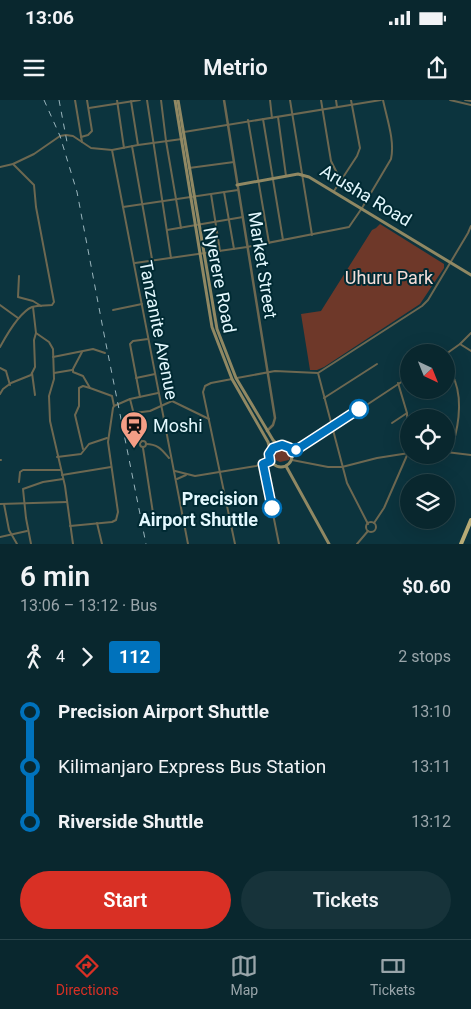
<!DOCTYPE html>
<meta charset="utf-8">
<style>
body{margin:0;font-family:Roboto,sans-serif;background:#17333a;color:#f1f3f6;height:100vh;display:flex;flex-direction:column;font-size:19px;white-space:nowrap}
*{box-sizing:border-box;margin:0}
p{font-size:16px;color:#99a5aa}
.icon{flex:none;width:28px;height:28px;fill:none;stroke:currentColor;stroke-width:2;stroke-linecap:round;stroke-linejoin:round}
.map{position:relative;height:444px;overflow:hidden}
.sheet{display:flex;flex-direction:column;background:#09272e;flex:1}
.sheet>*{flex:none}
.badge{padding:0 10px;border-radius:4px;font-size:18px;line-height:32px}
.needle{width:32px;rotate:137deg}
.controls{position:absolute;left:400px;top:244px;display:grid;gap:10px}
.controls a{display:grid;place-items:center;width:55px;height:55px;border-radius:50%;background:#09272e;box-shadow:0 5px 20px #0002,0 0 0 1px #29444a;font-size:25px}
.map>.badge{position:absolute;translate:-50% -50%;box-shadow:0 0 0 2px #fff}
.legs{display:flex;align-items:center;gap:8px;height:55px;padding:0 20px;font-size:16px}
.legs p{margin-inline-start:auto}
.overview{display:flex;align-items:center;justify-content:space-between;height:85px;padding:0 20px}
h1{font-size:28px;font-weight:600;line-height:38px}
.action{display:flex;gap:10px;margin-top:auto;padding:10px 20px}
.action a{flex:1;height:58px;border-radius:30px;background:#d93025;color:#fff;font-size:20px;font-weight:600;line-height:58px;text-align:center}
.action a+a{background:#17333a;color:#f1f3f6}
ul{padding:0 20px;list-style:none}
li{display:flex;align-items:center;gap:18px;height:55px;font-size:19px}
li i{display:grid;place-items:center;width:8px;height:100%;margin:0 6px;background:currentColor}
li i::after{content:'';width:12px;height:12px;margin:-6px;border:4px solid;border-radius:50%;background:#09272e}
li p{margin-inline-start:auto}
li:first-child i{background:linear-gradient(#0000 50%,currentColor 0)}
li:last-child i{background:linear-gradient(currentColor 50%,#0000 0)}
.status{display:flex;justify-content:space-between;align-items:center;height:35px;padding:0 25px;background:#09272e;direction:ltr}
.status svg{height:14px;fill:currentColor}
header{display:flex;justify-content:space-between;align-items:center;height:65px;padding:0 20px;background:#09272e;font-size:22px;font-weight:600}
.tab-bar{display:flex;justify-content:space-around;align-items:center;height:70px;border-top:1px solid #29444a;background:#09272e;font-size:14px;color:#99a5aa}
.tab-bar a{display:grid;justify-items:center;gap:2px}
.tab-bar .active{color:#d93025}
.map>svg:first-child{display:block}
.green{fill:#6e3829}
.lines{fill:none;stroke-linecap:round;stroke-linejoin:round}
.minor{stroke:#6d6851;stroke-width:2}
.tertiary{stroke:#6d6851;stroke-width:2.5}
.secondary{stroke:#908863;stroke-width:3}
.trunk{stroke:#b7ab76;stroke-width:4}
.rail{stroke:#99b4bc;stroke-width:1;stroke-dasharray:6 6;stroke-linecap:butt}
.line-1-casing{stroke:#fff;stroke-width:11}
.line-1{stroke:#0072bc;stroke-width:8}
.stop-1-dot{fill:#fff;stroke:#0072bc;stroke-width:2.5}
.labels{text-anchor:middle;dominant-baseline:central;stroke-width:4;stroke-linejoin:round;paint-order:stroke}
.street-label{font-size:18px;fill:#e3f8fe;stroke:#002a33}
.park-label{font-size:18px;fill:#f5ded8;stroke:#002a33}
.poi-label{font-size:18px;fill:#e3f8fe;stroke:#002a33;text-anchor:start}
.stop-label{font-size:18px;font-weight:bold;fill:#e3f8fe;stroke:#002a33;text-anchor:end}
</style>
<div class="status"><b>13:06</b><svg viewBox="0 0 49 12"><path d="M0 12V9h3v3zM5 12V6h3v6zM10 12V3h3v9zM15 12V0h3v12zM26 1h20v11H26zM47 4h2v5h-2z"/></svg></div>
<header><svg class="icon" aria-label="menu" viewBox="0 0 24 24"><path d="M4 6h16M4 12h16M4 18h16"/></svg>Metrio<svg class="icon" aria-label="share" viewBox="0 0 24 24"><path d="M12 15V3M7 8l5-5 5 5M5 13v7h14v-7"/></svg></header>
<div class="map">
<svg width="471" height="444" viewBox="0 0 471 444">
<rect width="100%" height="100%" fill="#0c343e"/>
<g class="green">
<path d="M380,124L444,164V168L420,204L324,267L317,270H310L301,214L321,211L372,130L376,128Z"/>
<path d="M278,348H285L289,350L291,355L289,360L280,362L273,359L272,353Z"/>
</g>
<g class="lines">
<g class="minor">
<path d="M75,0L82,42"/>
<path d="M117,0L124,48"/>
<path d="M147,0L171,158"/>
<path d="M161,0L166,41L181,128"/>
<path d="M270,0L272,18"/>
<path d="M290,0L312,135"/>
<path d="M321,0L331,61L341,81"/>
<path d="M336,0L337,7"/>
<path d="M450,0L471,5"/>
<path d="M465,0L471,1"/>
<path d="M131,1L138,45"/>
<path d="M89,8L140,0"/>
<path d="M278,17L286,76"/>
<path d="M263,19L283,140"/>
<path d="M248,20L269,143"/>
<path d="M184,32L381,0"/>
<path d="M81,37L88,35L92,31L87,0"/>
<path d="M132,46L152,159"/>
<path d="M112,50L188,444"/>
<path d="M0,67L13,64L34,54L60,36L66,35L73,36L91,48L112,50L138,45L182,39"/>
<path d="M189,68L234,62"/>
<path d="M334,91L357,56L360,48L351,0"/>
<path d="M224,92L234,149"/>
<path d="M211,94L220,151"/>
<path d="M123,107L238,90"/>
<path d="M167,130L243,117"/>
<path d="M135,163L247,147L349,127L362,108L391,59C395,41 387,19 383,0"/>
<path d="M19,176L18,197L33,201L41,206"/>
<path d="M0,205L18,218"/>
<path d="M113,210L142,204"/>
<path d="M36,233L49,242L53,249L54,279L49,296L50,321L65,386L73,444"/>
<path d="M460,244L471,251"/>
<path d="M0,247C6,236 20,212 32,207C39,205 46,206 52,205L54,202L36,107L34,85L13,64"/>
<path d="M82,252L73,269V272L83,276L90,288L112,296L114,306"/>
<path d="M446,254L460,244L471,233"/>
<path d="M53,257L93,249L105,253"/>
<path d="M446,263C449,269 453,275 455,281C463,303 458,331 450,352"/>
<path d="M0,268L6,271L10,285"/>
<path d="M32,273L35,295"/>
<path d="M54,273L72,270"/>
<path d="M318,273L347,383L368,424"/>
<path d="M136,278L155,274"/>
<path d="M237,278L275,271L318,273L422,206L428,200L468,133L471,126"/>
<path d="M232,279L211,283L205,286L203,292L235,444"/>
<path d="M0,294L3,289L11,283L31,275L35,267L34,240L36,233L33,207"/>
<path d="M140,297L130,244L133,241L148,239"/>
<path d="M324,298L377,264"/>
<path d="M130,299L141,342"/>
<path d="M134,313L150,311L172,301L209,319"/>
<path d="M392,323L407,313"/>
<circle cx="143" cy="344" r="3"/>
<path d="M146,344C158,344 162,350 169,358"/>
<path d="M143,348L153,413"/>
<path d="M83,349L75,315L79,306V288L83,286L90,288"/>
<path d="M292,352L309,343L409,277"/>
<path d="M446,352L471,355"/>
<path d="M57,357L81,354L89,344L107,338"/>
<path d="M0,360H1"/>
<path d="M292,360L328,367H342L377,358L409,353"/>
<path d="M263,364L279,444"/>
<path d="M175,371L195,376L256,366L270,361"/>
<path d="M62,375L111,367"/>
<path d="M177,379L186,375"/>
<path d="M19,382L20,372L23,370H60"/>
<path d="M0,404L67,402"/>
<path d="M4,404L9,430L17,444"/>
<circle cx="371" cy="427" r="5"/>
<path d="M97,423L102,444"/>
<path d="M374,423L384,408L408,353L407,313L398,283"/>
<path d="M70,426L112,422L116,420L118,412L108,342L113,308L114,306L130,299L158,293"/>
<path d="M0,437L27,431"/>
<path d="M31,444L26,418L23,389L43,382L63,379"/>
<path d="M357,444L368,431"/>
</g>
<path class="tertiary" d="M224,0L275,318L273,325L267,331"/>
<g class="secondary">
<path d="M175,0L212,227L232,279L268,342L270,349L269,354"/>
<path d="M178,0L217,229L236,278L273,340L278,345H282"/>
<path d="M237,85L298,74L309,77L471,175"/>
<circle cx="281" cy="356" r="11"/>
<path d="M286,366L329,444"/>
</g>
<path class="trunk" d="M461,444L471,420"/>
<g class="rail">
<path d="M44,0L60,36L77,92L104,234L146,444"/>
<path d="M59,0L67,42"/>
</g>
</g>
<g class="lines">
<g class="line-1-casing">
<path id="line-1" d="M272,408L263,364L270,361L269,354L273,348L282,345L290,348L292,352L296,350L359,309"/>
</g>
<use href="#line-1" class="line-1"/>
</g>
<defs>
<g id="station-pin" transform="scale(1.4375)"><path d="M0 17L-7.5 6A9.5 9.5 0 1 1 7.5 6Z" fill="#f49e86" stroke="#002a33"/><path d="M-3-6H3Q5-6 5-4V2Q5 4 3 4L4.5 6H3L1.5 4h-3L-3 6H-4.5L-3 4Q-5 4-5 2V-4Q-5-6-3-6ZM-3.5-4v3h7v-3ZM-3.5 1v1.5H-2V1ZM2 1v1.5H3.5V1Z" fill="#111"/></g>
</defs>
<g fill-rule="evenodd">
<use href="#station-pin" x="134" y="325"/>
</g>
<g class="stop-1-dot">
<circle cx="359" cy="309" r="9"/>
<circle cx="296" cy="350" r="6"/>
<circle cx="272" cy="408" r="9"/>
</g>
<g class="labels">
<g class="street-label">
<text transform="translate(366 95) rotate(31)">Arusha Road</text>
<text transform="translate(263 165) rotate(81)">Market Street</text>
<text transform="translate(220 180) rotate(79)">Nyerere Road</text>
<text transform="translate(159 230) rotate(79)">Tanzanite Avenue</text>
</g>
<g class="park-label">
<text x="389" y="177">Uhuru Park</text>
</g>
<g class="poi-label">
<text x="153" y="325">Moshi</text>
</g>
<g class="stop-label">
<text x="258" y="398">Precision<tspan x="258" dy="21">Airport Shuttle</tspan></text>
</g>
</g>
</svg>
<div class="controls">
<a><svg class="needle" viewBox="-14 -14 28 28"><path d="M0-13l5 13h-10z" fill="#e53935"/><path d="M0 13l5-13h-10z" fill="#99a5aa"/></svg></a>
<a><svg class="icon" aria-label="locate" viewBox="0 0 24 24"><circle cx="12" cy="12" r="6"/><path d="M12 2v4M12 18v4M2 12h4M18 12h4"/></svg></a>
<a><svg class="icon" aria-label="layers" viewBox="0 0 24 24"><path d="M12 4l9 5-9 5-9-5zM3 14l9 5 9-5"/></svg></a>
</div>
</div>
<section class="sheet">
<div class="overview"><div><h1>6 min</h1><p>13:06 – 13:12 · Bus</p></div><b>$0.60</b></div>
<div class="legs"><svg class="icon" aria-label="walk" viewBox="0 0 24 24"><circle cx="13" cy="4" r="2"/><path d="M13 8l-2 6 4 7M11 14l-3 7M7 12l3-4h3l4 4"/></svg>4<svg class="icon" aria-label="forward" viewBox="0 0 24 24"><path d="M9 5l7 7-7 7"/></svg><b class="badge" style="background:#0072bc;color:#fff">112</b><p>2 stops</p></div>
<ul>
<li><i style="color:#0072bc"></i><b>Precision Airport Shuttle</b><p>13:10</p></li>
<li><i style="color:#0072bc"></i><span>Kilimanjaro Express Bus Station</span><p>13:11</p></li>
<li><i style="color:#0072bc"></i><b>Riverside Shuttle</b><p>13:12</p></li>
</ul>
<div class="action"><a>Start</a><a>Tickets</a></div>
</section>
<nav class="tab-bar">
<a class="active"><svg class="icon" aria-label="directions" viewBox="0 0 24 24"><path d="M12 3l9 9-9 9-9-9zM9 14v-3h6M13 9l2 2-2 2"/></svg>Directions</a>
<a><svg class="icon" aria-label="map" viewBox="0 0 24 24"><path d="M3 6l6-2 6 2 6-2v14l-6 2-6-2-6 2zM9 4v14M15 6v14"/></svg>Map</a>
<a><svg class="icon" aria-label="tickets" viewBox="0 0 24 24"><path d="M3 7h18v10H3zM15 7v10"/></svg>Tickets</a>
</nav>
